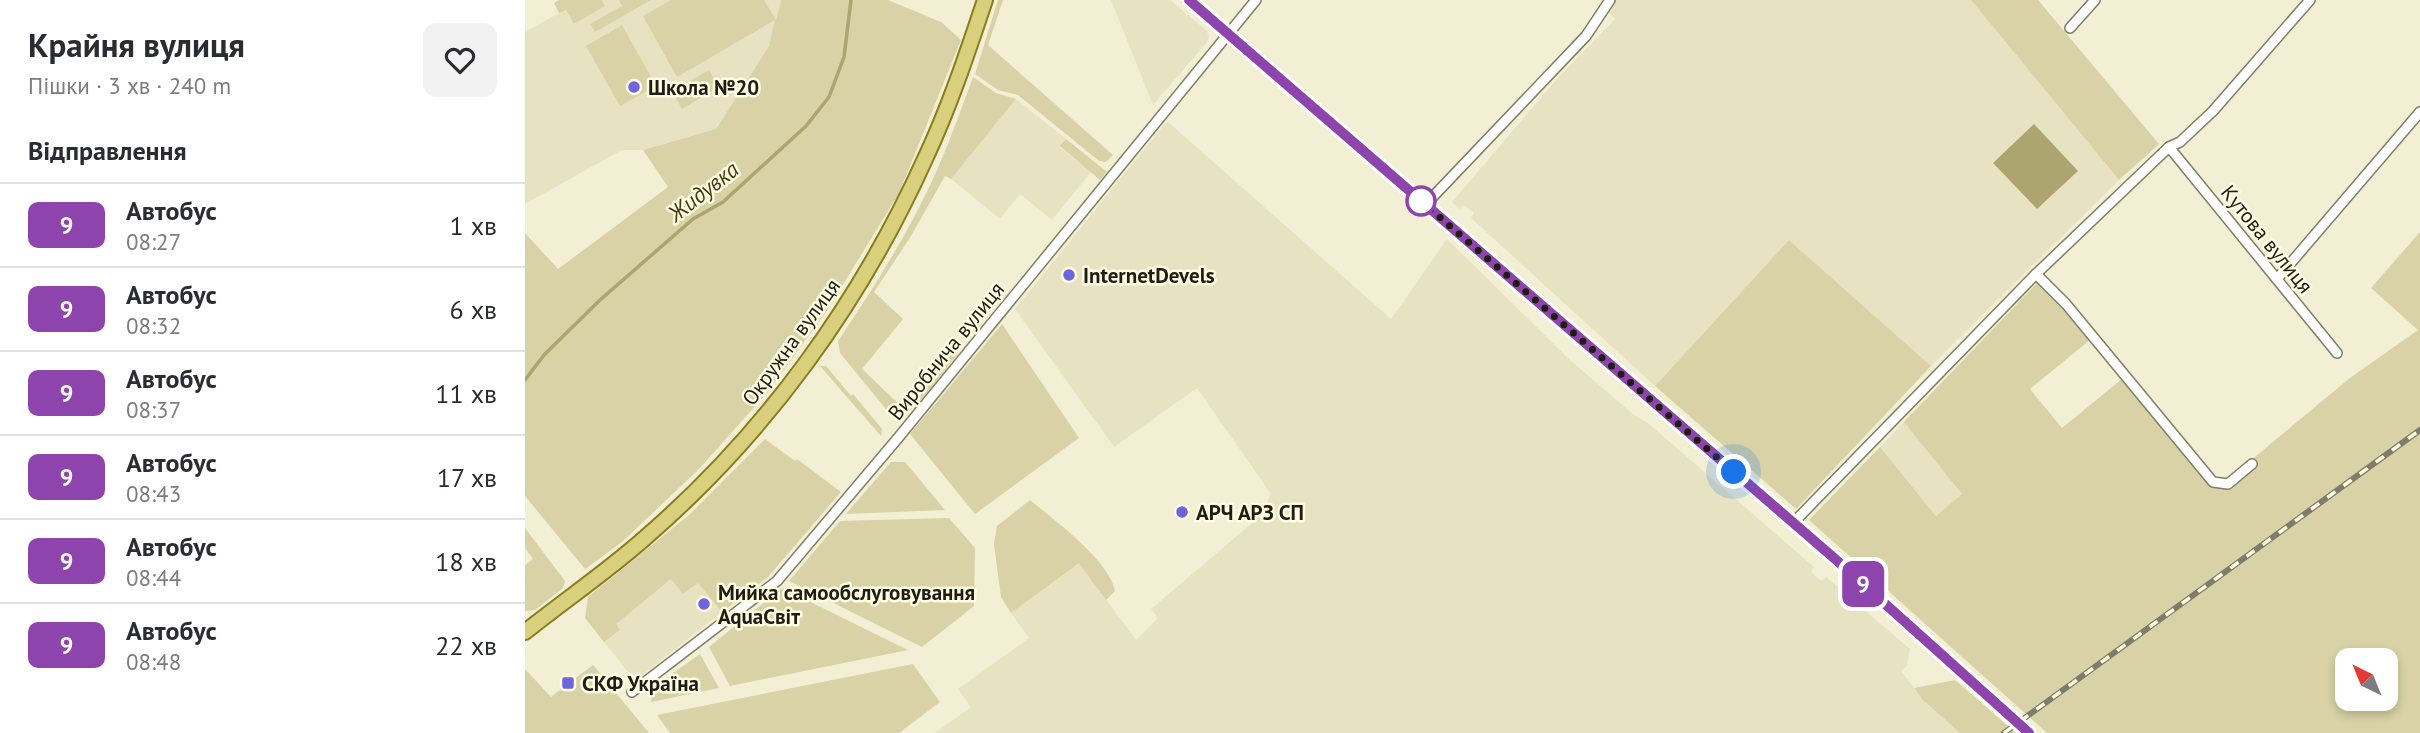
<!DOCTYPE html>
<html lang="uk">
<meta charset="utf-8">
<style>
body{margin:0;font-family:"PT Sans",sans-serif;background:#f2f2f3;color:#2b2b33;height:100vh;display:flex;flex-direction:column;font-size:26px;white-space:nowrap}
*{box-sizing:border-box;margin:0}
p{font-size:23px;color:#7c7c81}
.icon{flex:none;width:38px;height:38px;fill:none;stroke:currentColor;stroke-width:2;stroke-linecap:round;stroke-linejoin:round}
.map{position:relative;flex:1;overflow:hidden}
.side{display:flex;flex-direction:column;background:#fff;width:525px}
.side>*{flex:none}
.badge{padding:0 14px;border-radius:10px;font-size:24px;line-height:46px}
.needle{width:46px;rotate:317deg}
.buttons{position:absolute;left:1810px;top:648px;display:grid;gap:14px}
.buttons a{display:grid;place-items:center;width:63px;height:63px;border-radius:14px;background:#fff;box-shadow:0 4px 10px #0003;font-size:35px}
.you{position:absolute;width:35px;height:35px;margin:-18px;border:5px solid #fff;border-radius:50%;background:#1a73e8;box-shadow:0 0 0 10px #1a73e833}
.map>.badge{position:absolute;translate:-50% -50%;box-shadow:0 0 0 4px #fff}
h2{padding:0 28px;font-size:26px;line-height:63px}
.round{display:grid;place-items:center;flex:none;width:74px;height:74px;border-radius:14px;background:#f2f2f3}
.head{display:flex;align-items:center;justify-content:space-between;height:119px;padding:0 28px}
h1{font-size:33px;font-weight:800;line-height:52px}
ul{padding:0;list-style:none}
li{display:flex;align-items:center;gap:21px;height:84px;padding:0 28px;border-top:2px solid #e1e1e2}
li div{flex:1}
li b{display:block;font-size:26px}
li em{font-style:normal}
li .badge{min-width:77px;font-weight:700;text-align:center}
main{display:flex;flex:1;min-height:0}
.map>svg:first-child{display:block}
.built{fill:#e7e3c2}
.green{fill:#d8d2a6;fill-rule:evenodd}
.water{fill:#aca56f}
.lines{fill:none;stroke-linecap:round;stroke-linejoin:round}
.stream{stroke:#aca56f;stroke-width:3.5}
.minor-casing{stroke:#817e67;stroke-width:12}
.tertiary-casing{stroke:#817e67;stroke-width:14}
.primary-casing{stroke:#887c1f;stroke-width:18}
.minor{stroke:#fff;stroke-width:9}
.tertiary{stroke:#fff;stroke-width:10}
.primary{stroke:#dacf7c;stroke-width:14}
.rail-casing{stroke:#7e7c6b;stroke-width:6}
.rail{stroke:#fffce2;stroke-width:3.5;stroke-dasharray:10;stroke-linecap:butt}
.line-casing{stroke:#fff;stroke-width:16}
.line{stroke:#8e44ad;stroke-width:10}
.walk{stroke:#1e1c13;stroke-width:7;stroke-dasharray:0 12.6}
.poi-dot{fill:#6b65df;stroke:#fffce2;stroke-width:2.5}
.stop-dot{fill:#fff;stroke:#8e44ad;stroke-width:3.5}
.labels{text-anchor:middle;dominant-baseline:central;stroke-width:5;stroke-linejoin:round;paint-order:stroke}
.poi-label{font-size:21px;font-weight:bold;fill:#1e1c13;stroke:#fffce2;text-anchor:start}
.street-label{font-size:21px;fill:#1e1c13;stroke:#fffce2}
.water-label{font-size:23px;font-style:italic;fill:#433d12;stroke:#fffce2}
</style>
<main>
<section class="side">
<div class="head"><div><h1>Крайня вулиця</h1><p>Пішки · 3 хв · 240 m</p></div><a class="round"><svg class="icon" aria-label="heart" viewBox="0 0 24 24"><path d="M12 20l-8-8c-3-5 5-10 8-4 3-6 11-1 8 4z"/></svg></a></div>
<h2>Відправлення</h2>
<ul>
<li><span class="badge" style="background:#8e44ad;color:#fff">9</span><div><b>Автобус</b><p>08:27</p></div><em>1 хв</em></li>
<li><span class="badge" style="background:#8e44ad;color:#fff">9</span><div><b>Автобус</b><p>08:32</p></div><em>6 хв</em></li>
<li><span class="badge" style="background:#8e44ad;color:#fff">9</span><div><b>Автобус</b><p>08:37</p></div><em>11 хв</em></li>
<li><span class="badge" style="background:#8e44ad;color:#fff">9</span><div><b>Автобус</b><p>08:43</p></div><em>17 хв</em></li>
<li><span class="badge" style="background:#8e44ad;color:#fff">9</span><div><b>Автобус</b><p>08:44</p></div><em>18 хв</em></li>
<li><span class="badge" style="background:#8e44ad;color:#fff">9</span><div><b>Автобус</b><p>08:48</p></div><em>22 хв</em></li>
</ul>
</section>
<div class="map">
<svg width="1895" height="733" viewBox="0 0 1895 733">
<rect width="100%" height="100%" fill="#f2efd5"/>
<g class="built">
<path d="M77,0H256L244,46L191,129L118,150H97L0,204V32L41,9L49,24L80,6Z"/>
<path d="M586,0H645L682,31L684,37L682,42L628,105Z"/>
<path d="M1091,0H1446L1594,180L1406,366L1264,240L1130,386L946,218L949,213L939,205L935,209L927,202L1031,80L1090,19L1083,12Z"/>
<path d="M491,99L541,139L535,147L566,172L527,220L495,194L475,219L426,179Z"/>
<path d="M642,121L866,319L922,239L1045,360L1109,415L1123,423L1289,567L1286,572L1290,576L1297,581L1301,577L1385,649L1382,666L1376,671L1398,700L1435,733H410L446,707L433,689L504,638L486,613L554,562L611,640L633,618L626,609L733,518L746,494L672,388L589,447L490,309Z"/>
<path d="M1379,422L1438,494L1411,516L1355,447Z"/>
<path d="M146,579L173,582L197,612L110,681L79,642L95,630L90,624Z"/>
</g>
<g class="green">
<path d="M34,0H77L80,6L49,24L41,10L34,13L29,3Z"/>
<path d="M94,0H126L70,32L65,24L97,6Z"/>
<path d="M146,0H239L251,20L256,0H363L416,22L436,40L374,193L303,309L242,393L174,469L97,542L60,569L0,496V233L33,269L143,187L118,150L191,129L244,46L250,20L152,77L118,16Z"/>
<path d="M473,0H478L463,45L588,155L581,162L574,161L493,95L473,90L450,74Z"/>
<path d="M1446,0H1513L1634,144L1594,180Z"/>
<path d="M97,25L131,86L95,106L61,46Z"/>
<path d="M184,70L194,87L157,109L147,91Z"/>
<path d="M448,77L471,93L491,99L426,179L420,176L386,236L349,292L378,319L337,369L380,410L434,345L432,354C423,366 388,414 376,416C373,417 369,415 365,414L315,353L313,341C350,286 386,229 413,168C426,138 437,107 448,77Z"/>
<path d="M541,139L582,172L575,180L535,146Z"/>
<path d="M1895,232V733H1522L1284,520L1355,447L1411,516L1437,494L1379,422L1513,282L1565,340L1505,389L1537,428L1597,379L1686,486L1705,488L1730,468L1725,461L1825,378L1893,330L1846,288ZM1822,660H1860V698H1822Z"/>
<path d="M1264,240L1406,366L1271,509L1130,386Z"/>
<path d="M477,324L554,438L450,514L385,434Z"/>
<path d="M295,366H301L326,396L328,394L357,429L356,436Z"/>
<path d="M240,439L270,461L272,459L316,492L243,577L197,612L173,583L158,594L146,579L91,624L95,630L79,642L60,618L63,597L164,515Z"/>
<path d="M366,462H380L420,510L321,514Z"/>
<path d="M505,500C530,521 584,560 590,591L581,600L554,563L486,613L476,597L469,544L472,526Z"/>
<path d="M424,518L450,548L449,606L397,647L264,581L315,521Z"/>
<path d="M0,528L40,581L38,588L10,610L0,611V565L8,559L0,548Z"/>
<path d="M257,588L383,650L205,686L184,647Z"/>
<path d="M175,654L194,688L126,702L129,687Z"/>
<path d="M388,664L415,702L374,733H145L132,715Z"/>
<path d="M68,665L124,733H0V669L26,697Z"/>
<path d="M1430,680L1491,733H1435L1398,700L1389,688Z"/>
</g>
<path class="water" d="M1509,124L1553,171L1512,209L1468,163Z"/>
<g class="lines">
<path class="stream" d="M0,380L19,355L75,300L168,219L198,202L281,126L304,97L319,57L326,0"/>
<g class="minor-casing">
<g id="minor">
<path d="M1545,28L1570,0"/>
<path d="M1644,147L1812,353"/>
<path d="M900,205L1061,36L1085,0"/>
<path d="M1511,274L1541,304L1688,482L1703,484L1727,464"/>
<path d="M1752,279L1895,112"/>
<path d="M1268,523L1511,274L1644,147L1655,142L1688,111L1785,0"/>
<path d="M107,692L252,581L373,438L731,0"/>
</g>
</g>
<g class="tertiary-casing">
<path id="tertiary" d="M663,0L1309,558L1504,733"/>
</g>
<g class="primary-casing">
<path id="primary" d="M0,632C40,600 83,571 121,537C241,433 335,303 400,159C424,108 442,54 460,0"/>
</g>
<use href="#minor" class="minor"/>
<use href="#tertiary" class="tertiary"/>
<use href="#primary" class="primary"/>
<g class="rail-casing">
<path id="rail" d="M1479,733L1895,430"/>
</g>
<use href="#rail" class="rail"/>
</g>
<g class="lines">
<g class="line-casing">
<path id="line" d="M664,0L1309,558L1504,733"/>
</g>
<use href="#line" class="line"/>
<path class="walk" d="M896,201L1209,472"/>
</g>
<g class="poi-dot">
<circle cx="109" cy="87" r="7"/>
<circle cx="544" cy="275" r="7"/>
<circle cx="657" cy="512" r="7"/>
<circle cx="179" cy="604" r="7"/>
<rect x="36" y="676" width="14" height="14" rx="3.5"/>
</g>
<circle class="stop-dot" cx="896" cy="201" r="14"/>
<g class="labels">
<g class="poi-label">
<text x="123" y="87">Школа №20</text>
<text x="558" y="275">InternetDevels</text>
<text x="671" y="512">АРЧ АРЗ СП</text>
<text x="193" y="592">Мийка самообслуговування<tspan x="193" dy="24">AquaСвіт</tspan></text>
<text x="57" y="683">СКФ Україна</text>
</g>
<g class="street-label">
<text transform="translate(1742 239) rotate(51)">Кутова вулиця</text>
<text transform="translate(266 342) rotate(-54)">Окружна вулиця</text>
<text transform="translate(421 351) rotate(-51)">Виробнича вулиця</text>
</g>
<g class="water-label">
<text transform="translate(178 191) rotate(-38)">Жидувка</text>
</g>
</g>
</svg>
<div class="buttons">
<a><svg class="needle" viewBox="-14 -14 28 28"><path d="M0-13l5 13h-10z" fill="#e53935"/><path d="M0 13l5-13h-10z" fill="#7c7c81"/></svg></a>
</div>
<div class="you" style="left:1209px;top:472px"></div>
<b class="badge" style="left:1338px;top:584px;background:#8e44ad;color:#fff">9</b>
</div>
</main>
